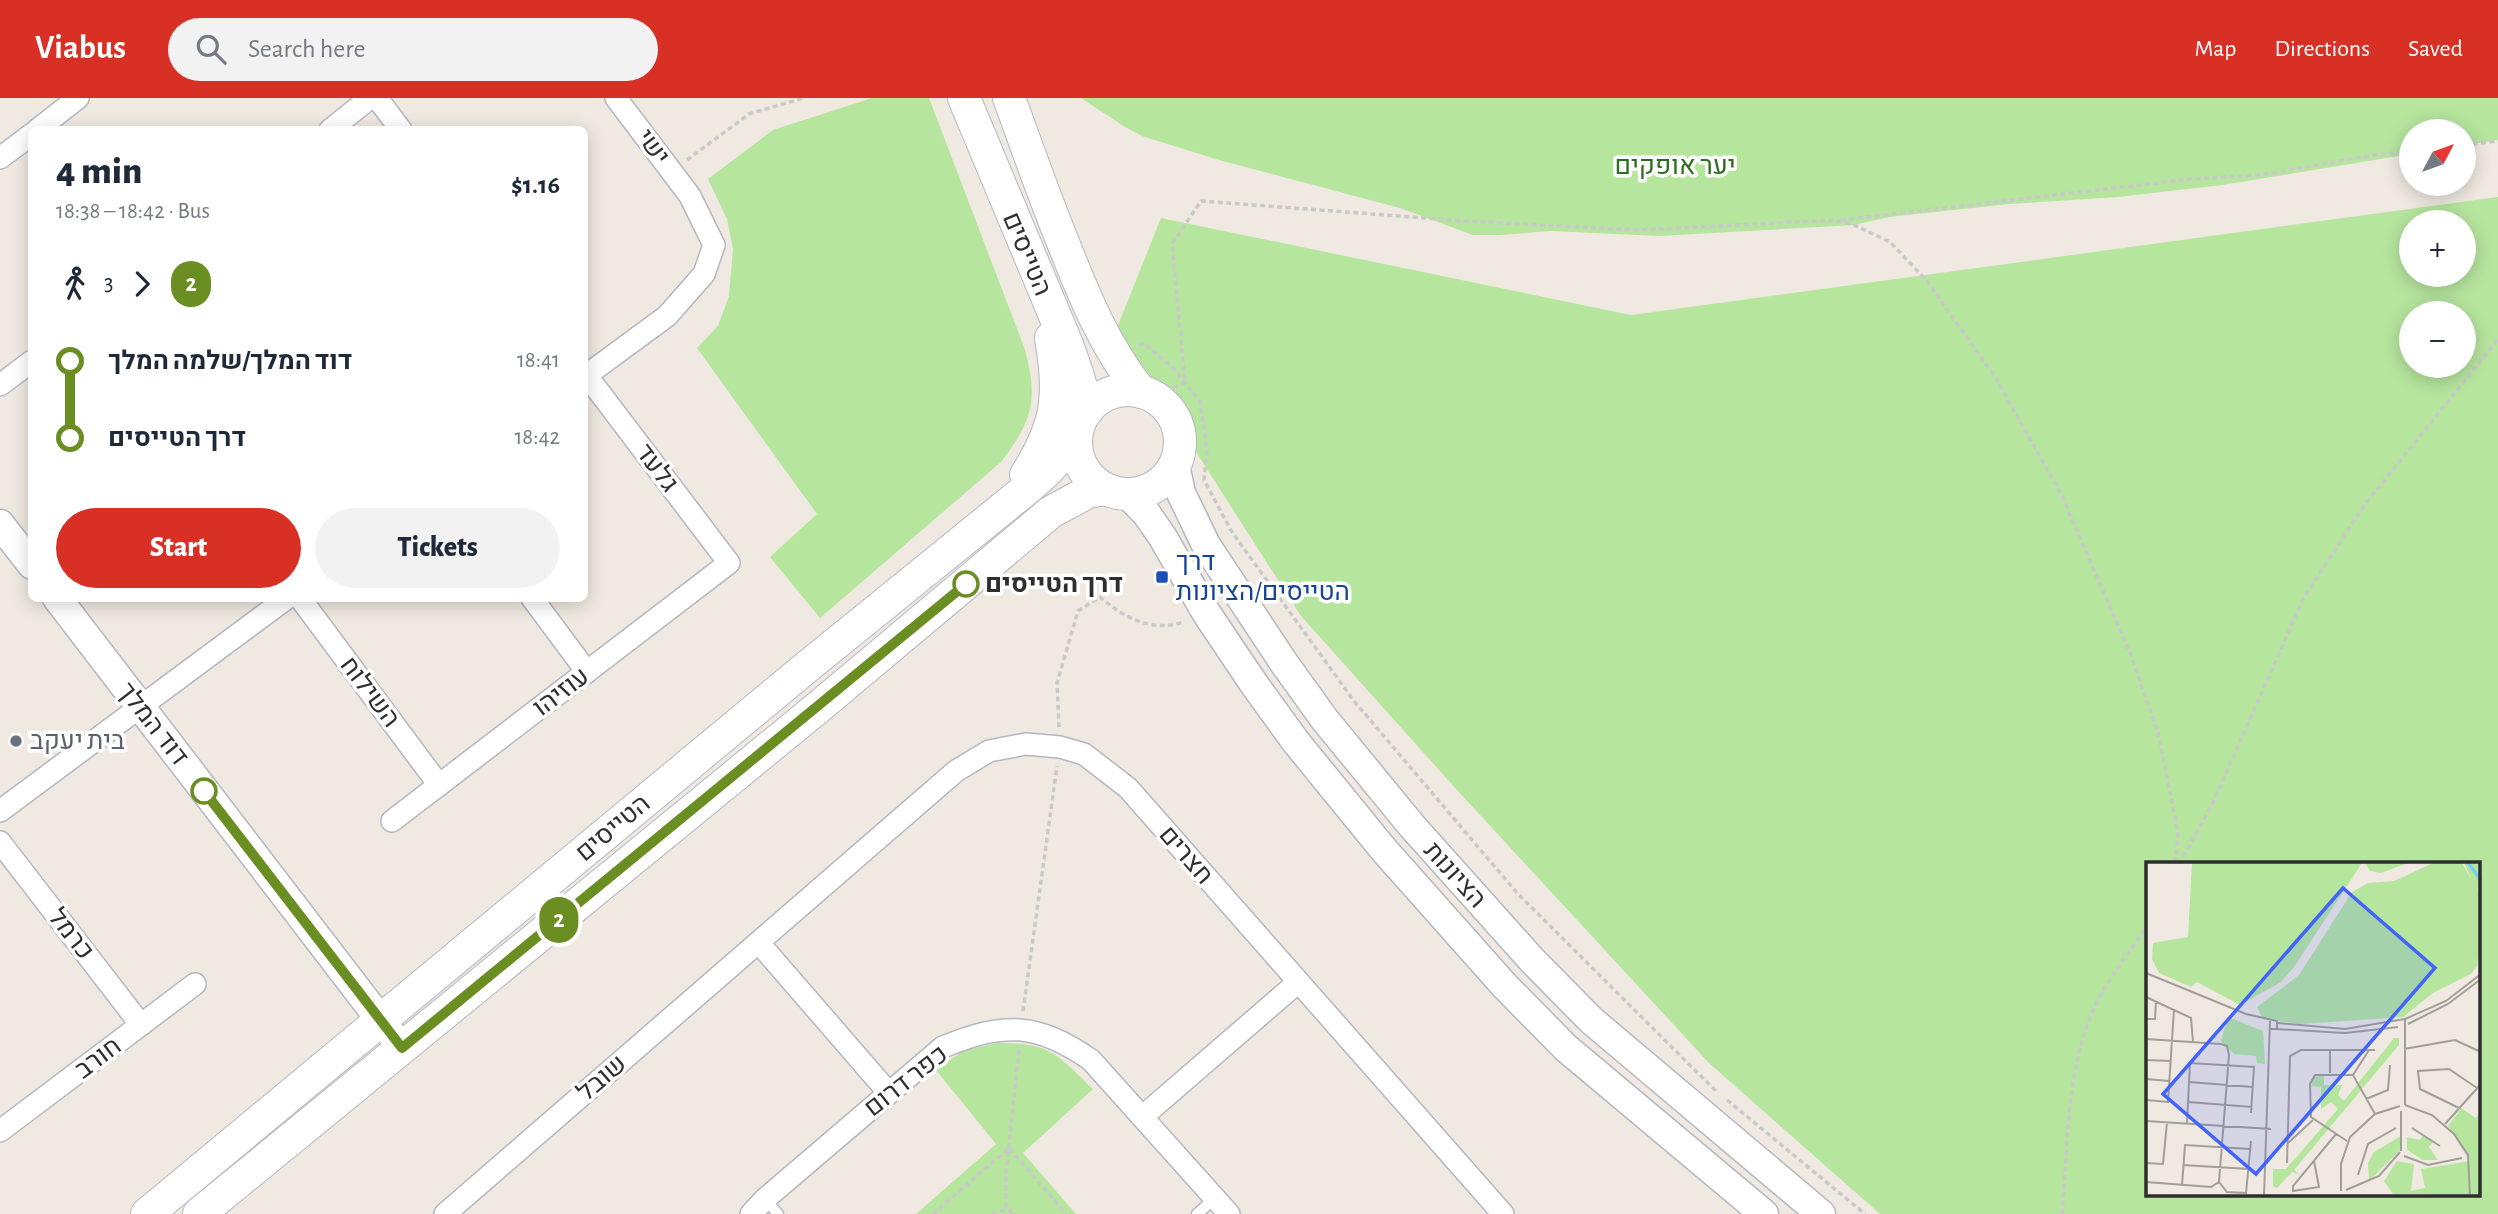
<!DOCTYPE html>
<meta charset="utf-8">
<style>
body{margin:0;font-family:"Alegreya Sans",Heebo,sans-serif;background:#f2f2f3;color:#1f2937;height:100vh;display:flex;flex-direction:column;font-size:26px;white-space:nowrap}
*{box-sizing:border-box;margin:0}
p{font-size:23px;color:#747a83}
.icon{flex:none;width:38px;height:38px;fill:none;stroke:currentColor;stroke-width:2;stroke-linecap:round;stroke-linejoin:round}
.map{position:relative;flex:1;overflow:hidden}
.details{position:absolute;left:28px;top:28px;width:560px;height:476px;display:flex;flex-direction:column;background:#fff;border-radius:10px;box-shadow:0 4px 18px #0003}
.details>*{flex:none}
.badge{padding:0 14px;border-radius:23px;font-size:24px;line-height:46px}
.needle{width:46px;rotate:49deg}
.tools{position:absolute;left:2399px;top:21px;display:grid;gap:14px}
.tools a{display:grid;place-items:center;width:77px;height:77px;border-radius:50%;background:#fff;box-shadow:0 4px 18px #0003;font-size:35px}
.map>.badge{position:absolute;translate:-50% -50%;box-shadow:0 0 0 4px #fff}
.legs{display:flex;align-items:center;gap:10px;height:77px;padding:0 28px;font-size:23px}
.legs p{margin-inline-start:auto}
.summary{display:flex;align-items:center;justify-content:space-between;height:119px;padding:0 28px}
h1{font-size:38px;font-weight:800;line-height:52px}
.cta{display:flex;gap:14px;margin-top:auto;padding:14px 28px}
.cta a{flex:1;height:80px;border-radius:42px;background:#d93025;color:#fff;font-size:28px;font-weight:800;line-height:80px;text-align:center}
.cta a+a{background:#f2f2f3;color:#1f2937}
ul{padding:0 28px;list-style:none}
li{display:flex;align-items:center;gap:24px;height:77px;font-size:26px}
li i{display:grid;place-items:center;width:10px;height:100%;margin:0 9px;background:currentColor}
li i::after{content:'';width:18px;height:18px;margin:-9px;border:5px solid;border-radius:50%;background:#fff}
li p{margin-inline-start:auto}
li:first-child i{background:linear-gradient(#0000 50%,currentColor 0)}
li:last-child i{background:linear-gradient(currentColor 50%,#0000 0)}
header{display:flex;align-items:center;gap:42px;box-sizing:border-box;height:98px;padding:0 35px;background:#d93025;color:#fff}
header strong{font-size:33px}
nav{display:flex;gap:38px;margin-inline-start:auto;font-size:24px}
.search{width:490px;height:63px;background:#f2f2f3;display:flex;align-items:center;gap:18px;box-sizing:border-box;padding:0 24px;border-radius:38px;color:#747a83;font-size:26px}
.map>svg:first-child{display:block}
.green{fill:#b6e59e;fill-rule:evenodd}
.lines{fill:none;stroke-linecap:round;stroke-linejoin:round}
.service-casing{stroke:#b4b7c1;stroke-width:13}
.minor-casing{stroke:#b4b7c1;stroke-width:24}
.tertiary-casing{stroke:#b4b7c1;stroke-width:31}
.secondary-casing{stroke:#b4b7c1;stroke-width:34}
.path{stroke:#c9c9c9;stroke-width:3.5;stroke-dasharray:5 3.5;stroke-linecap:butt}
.service{stroke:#fff;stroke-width:10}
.minor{stroke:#fff;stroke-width:21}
.tertiary{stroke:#fff;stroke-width:28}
.secondary{stroke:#fff;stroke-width:32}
.line-1-casing{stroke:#fff;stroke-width:16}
.line-1{stroke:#6b8e23;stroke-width:10}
.transit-dot{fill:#1a4fb4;stroke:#fff;stroke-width:2.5}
.stop-1-dot{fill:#fff;stroke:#6b8e23;stroke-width:3.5}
.worship-dot{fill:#6b7280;stroke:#fff;stroke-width:2.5}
.labels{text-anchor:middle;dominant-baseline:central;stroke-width:7;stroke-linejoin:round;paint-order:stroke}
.street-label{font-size:26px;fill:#2e2e2e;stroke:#fff}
.park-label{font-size:26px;fill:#2c6e1b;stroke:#fff}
.transit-label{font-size:26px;fill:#164399;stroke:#fff;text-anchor:start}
.stop-label{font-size:26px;font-weight:bold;fill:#2e2e2e;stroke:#fff;text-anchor:start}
.worship-label{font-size:26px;fill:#5b616d;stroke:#fff;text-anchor:start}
.inset-river{fill:none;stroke:#75cff0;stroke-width:3.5}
.inset-road{fill:none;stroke:#a29e99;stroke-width:2}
.view{fill:#4264fb;fill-opacity:0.15;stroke:#4264fb;stroke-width:3.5}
.inset-edge{fill:none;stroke:#2e2e2e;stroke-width:3.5}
</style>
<header>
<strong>Viabus</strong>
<div class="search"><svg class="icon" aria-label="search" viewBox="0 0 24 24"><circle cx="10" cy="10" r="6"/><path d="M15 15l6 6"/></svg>Search here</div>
<nav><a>Map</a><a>Directions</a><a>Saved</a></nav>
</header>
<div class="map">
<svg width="2498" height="1116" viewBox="0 0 2498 1116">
<rect width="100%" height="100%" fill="#efe9e1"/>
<g class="green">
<path d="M872,0H929L1024,249C1039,301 1033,322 1001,364L820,520L770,459L817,416L697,250L718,228L729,198L733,151L727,121L708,81L773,32Z"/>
<path d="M1081,0H2498V42L2464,47V33H2412L2411,56L2222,87L2118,99L2009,106L1889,119L1854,127L1659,138L1551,133L1500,137H1473L1400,110L1219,62L1142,38L1125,29Z"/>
<path d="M2498,99V1116H1880L1709,965L1457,692L1301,518L1166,307L1113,240L1161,120L1631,217ZM2412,124H2464V177H2412ZM2412,215H2464V268H2412ZM2148,766H2479V1097H2148Z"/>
<path d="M997,945C1051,945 1056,956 1093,991L1023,1055L1076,1116H916L996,1046L936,972L963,953Z"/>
</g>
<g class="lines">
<g class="service-casing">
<g id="service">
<path d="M765,1101L778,1116"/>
<path d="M1197,1116L1215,1100"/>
</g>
</g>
<g class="minor-casing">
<g id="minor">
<path d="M377,0L401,32"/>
<path d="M37,32L78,0"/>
<path d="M330,32L370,0"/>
<path d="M0,60L32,36"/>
<path d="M584,279L667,218L704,176L714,147L690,98L616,0"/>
<path d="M0,287L32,263"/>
<path d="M300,500L439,687"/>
<path d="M532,500L587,574"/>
<path d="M0,713L287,500"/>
<path d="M392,723L729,465L584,274"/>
<path d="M0,744L141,927"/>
<path d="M759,845L888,994"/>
<path d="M1142,1019L1297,885"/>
<path d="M0,1033L195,886"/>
<path d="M445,1116L956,673L989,653L1026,646L1060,649L1084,656L1128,690L1503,1116"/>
<path d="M751,1116L765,1101L943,949C1004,924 1036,924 1091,962L1229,1116"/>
</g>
</g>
<g class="tertiary-casing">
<g id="tertiary">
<path d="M1175,367L1181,395L1206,447L1284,565L1325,622L1412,728L1531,861L1591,922L1821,1116"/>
<path d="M1128,397L1146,415L1162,438L1207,516L1254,586L1296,644L1384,752L1504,887L1566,950L1764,1116"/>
<path d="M0,426L32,467"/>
<path d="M57,500L402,950"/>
</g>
</g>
<g class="secondary-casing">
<g id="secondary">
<path d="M964,0L1068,249L1078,278L1087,313"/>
<path d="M1009,0C1027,49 1044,98 1064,147C1085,200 1105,249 1141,294"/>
<circle cx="1128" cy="344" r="52"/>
<path d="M1026,377C1058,326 1061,298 1051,240"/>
<path d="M147,1116L808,568L1029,389L1047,373L1076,341"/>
<path d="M199,1116L815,612L1051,414L1088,394L1105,391"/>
</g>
</g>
<g class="path">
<path d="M2464,47L2498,43"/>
<path d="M687,62L749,16L803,0"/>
<path d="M1841,122L2192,81L2260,77L2368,58L2412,53"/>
<path d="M1139,247L1144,245L1174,271L1200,303L1207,352L1204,382L1232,434L1354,603L1518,796L1718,995"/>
<path d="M1165,292L1185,285L1172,146L1201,103L1464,123L1638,132L1836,122L1854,127L1890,144L1927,183L1995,279L2062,398L2132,560L2158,634L2178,734L2175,766"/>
<path d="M1059,629L1057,585L1078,513L1100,499C1123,519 1152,535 1183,524"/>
<path d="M2179,766L2212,707L2304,499L2366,405L2498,241"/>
<path d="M1023,913L1057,668"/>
<path d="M1727,1002L1865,1116"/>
<path d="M933,1116L1009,1050L1066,1116"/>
<path d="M992,1116L1009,1111"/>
<path d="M1012,1116L1006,1107V1074L1019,952"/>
<path d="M2062,1116C2068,1048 2066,963 2098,902C2112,875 2132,851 2148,826"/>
</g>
<use href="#service" class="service"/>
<use href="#minor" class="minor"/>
<use href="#tertiary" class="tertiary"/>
<use href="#secondary" class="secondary"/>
</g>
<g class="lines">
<g class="line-1-casing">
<path id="line-1" d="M204,693L402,950L966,486"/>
</g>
<use href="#line-1" class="line-1"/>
</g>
<rect class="transit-dot" x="1155" y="472" width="14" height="14" rx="3.5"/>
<g class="stop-1-dot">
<circle cx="966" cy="486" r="12"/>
<circle cx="204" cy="693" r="12"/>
</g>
<circle class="worship-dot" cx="16" cy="643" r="7"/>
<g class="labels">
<g class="street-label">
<text transform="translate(653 49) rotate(53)">ישי</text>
<text transform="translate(1027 156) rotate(67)">הטייסים</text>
<text transform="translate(657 370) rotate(53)">גלעד</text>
<text transform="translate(370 594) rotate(53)">השילוח</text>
<text transform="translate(561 594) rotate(-37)">עוזיהו</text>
<text transform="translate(153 626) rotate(52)">דוד המלך</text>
<text transform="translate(613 730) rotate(-40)">הטייסים</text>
<text transform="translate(1186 757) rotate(49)">חצרים</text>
<text transform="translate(1455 777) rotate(48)">הציונות</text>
<text transform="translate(71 836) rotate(52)">כרמל</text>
<text transform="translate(98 960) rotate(-37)">חורב</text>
<text transform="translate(602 980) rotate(-41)">שובל</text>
<text transform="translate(906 983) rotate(-38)">כפר דרום</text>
</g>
<g class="park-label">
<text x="1675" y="68">יער אופקים</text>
</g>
<g class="transit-label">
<text x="1176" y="464">דרך<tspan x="1176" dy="30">הטייסים/הציונות</tspan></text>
</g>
<g class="stop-label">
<text x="985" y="486">דרך הטייסים</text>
</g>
<g class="worship-label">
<text x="30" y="643">בית יעקב</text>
</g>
</g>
<g transform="translate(2146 764)">
<rect width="334" height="334" fill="#efe9e1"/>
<path d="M46,1H216L148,105L135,120L94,143L51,120L45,125L13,111L6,97L7,81L42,75ZM219,1H262L235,11L224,9ZM287,1H316L334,32V78L331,104L325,112L287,131L257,155L154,162L117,157L111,145L153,113L206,30L222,21L248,19ZM318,1H334V29L329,25ZM82,155L117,169L119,202L111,201L110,194L88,192L75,179ZM248,176H253V183L148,308L154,313L146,310L131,326L127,324V307H140L192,247L185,240L175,247V225L165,224L169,215L178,213V223H196L192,233L198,239ZM315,246L330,256L334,252V334L247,332L238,319L251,299L268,302L265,329L279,326L275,307L324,299L302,264ZM277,273L287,280L283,285L292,298H277L261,288V275L274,278ZM255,274L254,288L223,319L222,301L228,290Z" fill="#b6e59e"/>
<path class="inset-river" d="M322,1L335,18"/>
<path class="inset-road" d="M0,111L100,152L131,159V167H123M0,135L45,156L47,180M0,157H9L10,139M259,157L300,139L335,112M132,161L199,167L259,157V243M262,162L302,142L335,117M131,167L199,171L252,165M0,177L75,182L81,184L83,193L73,320L65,325L0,320M258,187L309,178L335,190M0,198L25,199M184,211V188M207,213L223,188M0,217L23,219M43,220L107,225M220,237L242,228L244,203M0,238L22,240L28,147M42,240L106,245M259,243L286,253L308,272L322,293L324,334M313,246L274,227L272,209L303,207L331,226M0,259L125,267M41,262L44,201L108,205L105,251M299,262L335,222M266,266L294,284M201,279L165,255L164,222L169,213H207L229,252M142,281L167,258M255,289V249M258,294L282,303L316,296M168,299L173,325L147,329V324L190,272M0,301L17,302L21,260M141,301L144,194L155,188H229M37,303L103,307M212,313L222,282L250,266M73,320L81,330L100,331L105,279M36,323L39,283L104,287M200,328L233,314L254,290M195,329V302L204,275L229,252L254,244M118,334L124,159"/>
<path class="view" d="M197,26L289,106L110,312L17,232Z"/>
<rect width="334" height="334" class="inset-edge"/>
</g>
</svg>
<div class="tools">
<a><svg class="needle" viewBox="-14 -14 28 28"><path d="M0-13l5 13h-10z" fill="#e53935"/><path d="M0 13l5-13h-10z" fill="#747a83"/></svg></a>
<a>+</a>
<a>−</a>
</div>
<b class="badge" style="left:559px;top:822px;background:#6b8e23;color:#fff">2</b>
<section class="details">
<div class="summary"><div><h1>4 min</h1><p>18:38 – 18:42 · Bus</p></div><b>$1.16</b></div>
<div class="legs"><svg class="icon" aria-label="walk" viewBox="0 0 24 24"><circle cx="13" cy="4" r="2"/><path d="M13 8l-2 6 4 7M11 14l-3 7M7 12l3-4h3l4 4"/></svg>3<svg class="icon" aria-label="forward" viewBox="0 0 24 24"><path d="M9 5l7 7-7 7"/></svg><b class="badge" style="background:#6b8e23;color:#fff">2</b></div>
<ul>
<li><i style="color:#6b8e23"></i><b>דוד המלך/שלמה המלך</b><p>18:41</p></li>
<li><i style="color:#6b8e23"></i><b>דרך הטייסים</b><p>18:42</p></li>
</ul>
<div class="cta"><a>Start</a><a>Tickets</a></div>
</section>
</div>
